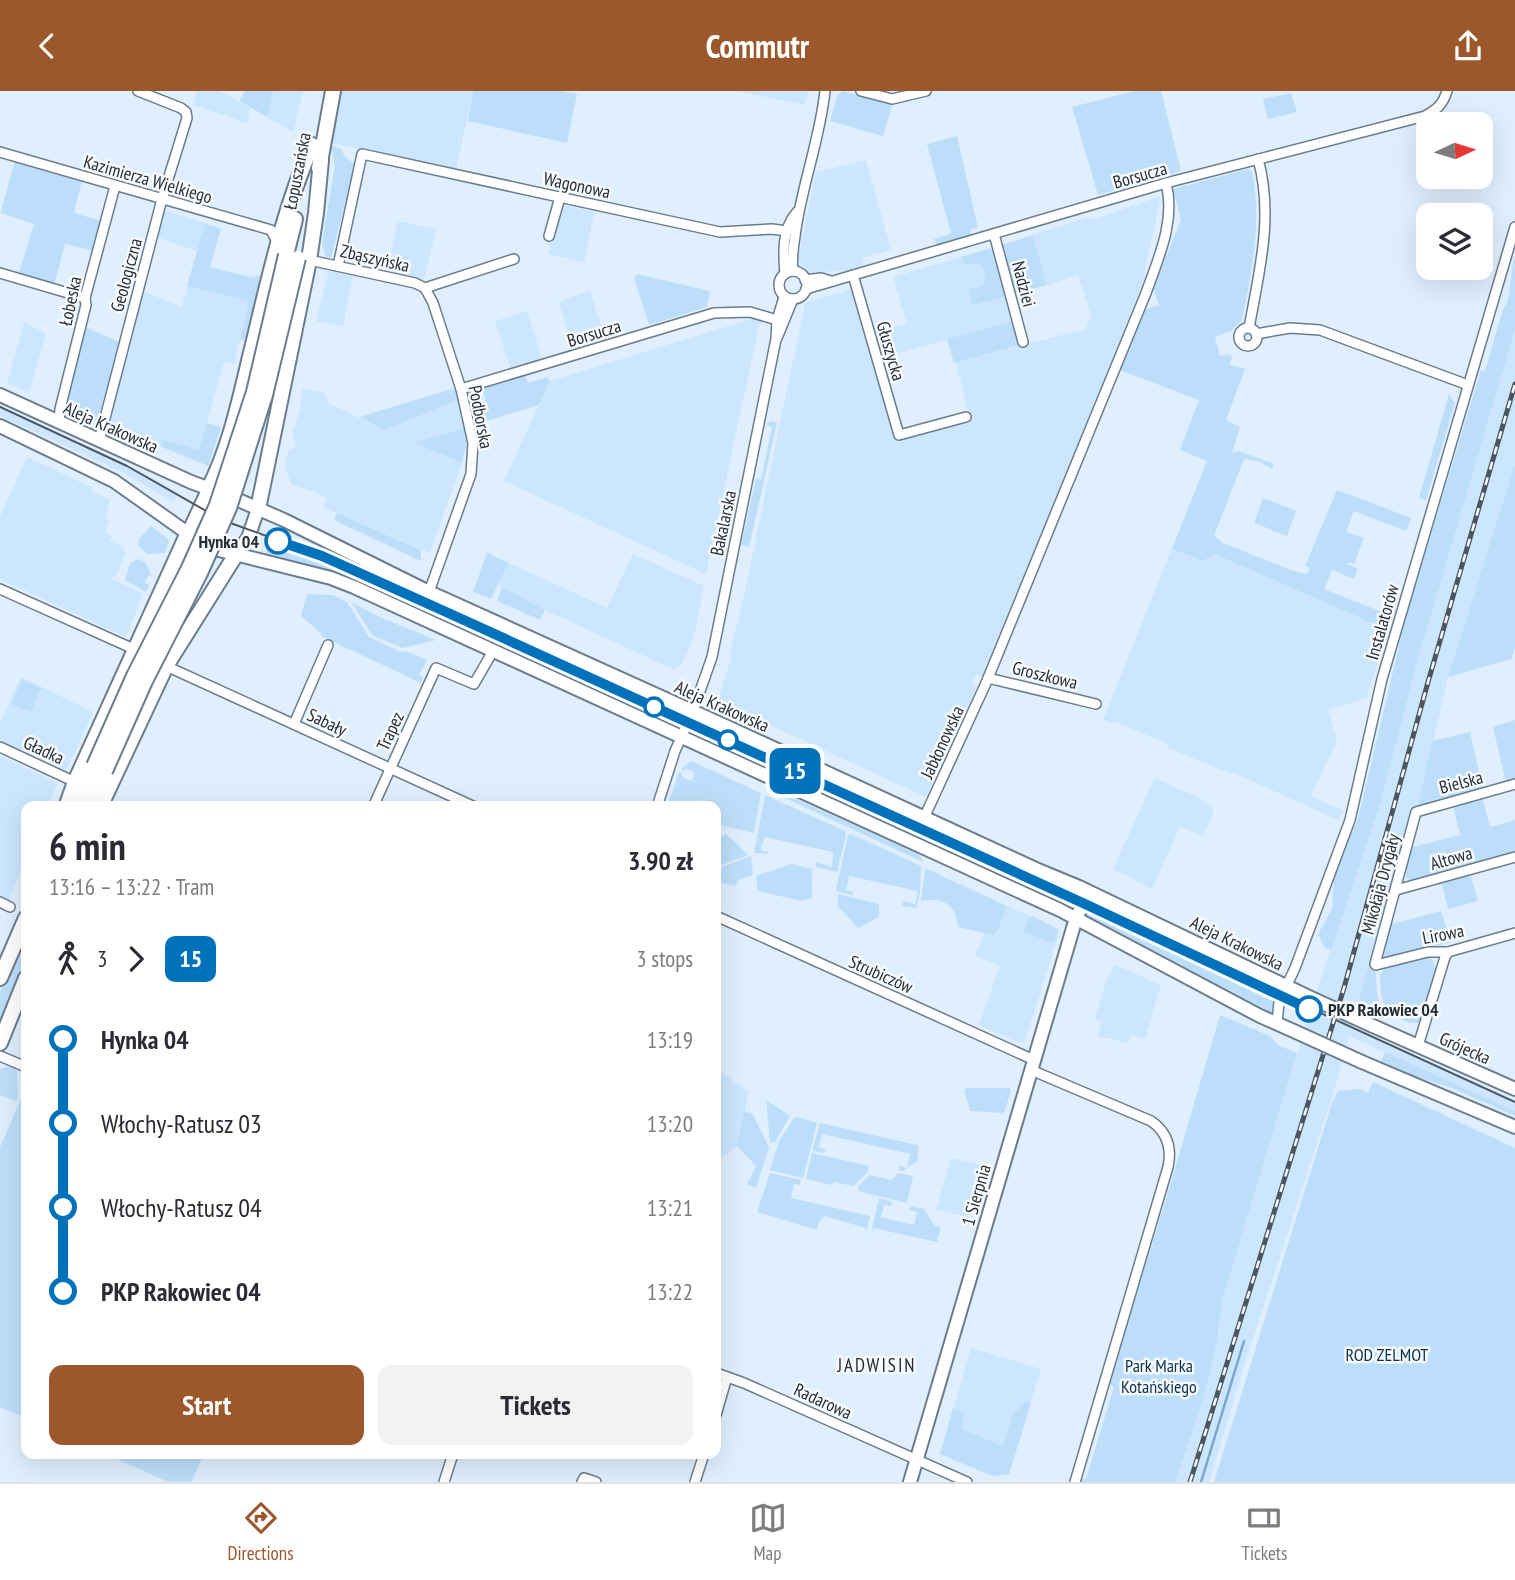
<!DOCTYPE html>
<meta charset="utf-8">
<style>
body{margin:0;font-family:"PT Sans Narrow",sans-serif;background:#f2f2f3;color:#2b2b33;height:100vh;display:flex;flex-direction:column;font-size:26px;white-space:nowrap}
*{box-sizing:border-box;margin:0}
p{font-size:23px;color:#7c7c81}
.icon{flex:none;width:38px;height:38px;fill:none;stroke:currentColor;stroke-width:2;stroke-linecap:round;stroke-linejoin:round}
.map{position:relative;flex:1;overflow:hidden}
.details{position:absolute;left:21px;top:710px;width:700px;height:658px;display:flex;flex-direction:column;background:#fff;border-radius:14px;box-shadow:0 7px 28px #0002}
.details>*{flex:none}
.badge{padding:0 14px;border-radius:10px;font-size:24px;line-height:46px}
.needle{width:46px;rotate:86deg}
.controls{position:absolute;left:1416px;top:21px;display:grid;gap:14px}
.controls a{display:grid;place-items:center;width:77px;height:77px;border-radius:14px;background:#fff;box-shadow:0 7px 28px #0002;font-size:35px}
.map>.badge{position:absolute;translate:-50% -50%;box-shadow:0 0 0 4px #fff}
.legs{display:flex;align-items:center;gap:10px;height:77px;padding:0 28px;font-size:23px}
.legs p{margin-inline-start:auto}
.headline{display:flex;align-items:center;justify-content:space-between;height:119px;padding:0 28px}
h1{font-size:38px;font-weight:700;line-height:52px}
.cta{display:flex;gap:14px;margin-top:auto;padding:14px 28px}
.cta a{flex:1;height:80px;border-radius:14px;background:#9c572b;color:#fff;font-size:28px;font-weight:700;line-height:80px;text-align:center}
.cta a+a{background:#f2f2f3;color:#2b2b33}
ul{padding:0 28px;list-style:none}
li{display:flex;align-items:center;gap:24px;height:84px;font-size:26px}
li i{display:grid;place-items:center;width:10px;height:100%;margin:0 9px;background:currentColor}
li i::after{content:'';width:18px;height:18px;margin:-9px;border:5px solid;border-radius:50%;background:#fff}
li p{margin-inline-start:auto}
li:first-child i{background:linear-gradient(#0000 50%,currentColor 0)}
li:last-child i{background:linear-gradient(currentColor 50%,#0000 0)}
header{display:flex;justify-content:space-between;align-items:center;height:91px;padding:0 28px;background:#9c572b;color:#fff;font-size:32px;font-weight:700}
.dock{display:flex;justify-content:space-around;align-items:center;height:98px;border-top:2px solid #e1e1e2;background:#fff;font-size:19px;color:#7c7c81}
.dock a{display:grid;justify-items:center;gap:4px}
.dock .selected{color:#9c572b}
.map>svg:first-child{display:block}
.built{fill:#cbe6fe}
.green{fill:#bddefa}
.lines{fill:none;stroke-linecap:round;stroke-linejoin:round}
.stream{stroke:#77a7ce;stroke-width:2.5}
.street-casing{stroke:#6a7d8d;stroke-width:12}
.secondary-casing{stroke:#6a7d8d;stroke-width:16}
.primary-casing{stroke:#6a7d8d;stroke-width:18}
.street{stroke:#fff;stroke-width:9}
.secondary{stroke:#fff;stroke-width:12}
.primary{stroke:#fff;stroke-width:14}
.tram{stroke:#4c565e;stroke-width:2}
.rail-casing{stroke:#4c565e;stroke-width:5}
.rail{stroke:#f7fbfe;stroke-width:2.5;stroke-dasharray:8;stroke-linecap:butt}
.secondary-bridge-casing{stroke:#6a7d8d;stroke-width:16;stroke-linecap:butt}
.primary-bridge-casing{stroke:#6a7d8d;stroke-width:18;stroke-linecap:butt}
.secondary-bridge{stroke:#fff;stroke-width:12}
.primary-bridge{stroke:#fff;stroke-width:14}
.line-1-casing{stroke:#fff;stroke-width:16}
.line-1{stroke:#0072bc;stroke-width:10}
.stop-1-dot{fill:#fff;stroke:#0072bc;stroke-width:3.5}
.labels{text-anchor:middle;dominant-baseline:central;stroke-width:5;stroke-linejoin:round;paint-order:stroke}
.street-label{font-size:18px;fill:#262e34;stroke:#f7fbfe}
.stop-label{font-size:18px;font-weight:bold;fill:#262e34;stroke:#f7fbfe;text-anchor:end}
.park-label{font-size:18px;fill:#0b324d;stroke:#f7fbfe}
.neighbourhood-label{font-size:19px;letter-spacing:2px;fill:#262e34;stroke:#f7fbfe}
</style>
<header><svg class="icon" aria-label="back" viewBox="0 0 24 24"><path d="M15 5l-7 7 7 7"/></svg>Commutr<svg class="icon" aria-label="share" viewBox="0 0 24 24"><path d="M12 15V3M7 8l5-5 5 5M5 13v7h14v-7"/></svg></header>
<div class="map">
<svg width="1515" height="1391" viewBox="0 0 1515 1391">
<rect width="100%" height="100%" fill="#dfeffe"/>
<g class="built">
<path d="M197,0H220L250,17L247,32L193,14Z"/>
<path d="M273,0H303L293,41L267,26Z"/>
<path d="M342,0H473L456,79L332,52Z"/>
<path d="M737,0H809L805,14Z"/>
<path d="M866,69L891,159L862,167L864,176L844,182L843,179L812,182L801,174L798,167L816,81Z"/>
<path d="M1161,105L1141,198L985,579L982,585L976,584L972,592L976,597L926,706L718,610L731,566L729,564L745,500L805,212L852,198L895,350L971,332L956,271L1086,238L1091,224L1078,184L1047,194L1033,144L1088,126L1095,128Z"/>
<path d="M563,114L594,121L584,171L548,163Z"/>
<path d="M165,120L205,132L197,160L157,146Z"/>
<path d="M398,130L436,138L424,189L387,180Z"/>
<path d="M988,158L994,160L1008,214L1007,217L1013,230L881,267L883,261L880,250L874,242L907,233L893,186Z"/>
<path d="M329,180L353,185L343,236L316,230Z"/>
<path d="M187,195L250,210L234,273L224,271L199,359L163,349L160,355L108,330L143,200L182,216Z"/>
<path d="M590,200L605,248L573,257L559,210Z"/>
<path d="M527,220L542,267L510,276L495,230Z"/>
<path d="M761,225L706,483L504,390L550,290Z"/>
<path d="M24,232L46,242L29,302L7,292Z"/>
<path d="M1515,239V373L1448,586L1418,716L1413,717L1352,936L1515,1009V1020L1349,945L1332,1007L1245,1272L1209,1391H1175L1219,1243L1222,1210L1308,927L1298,922L1302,914L1311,917L1381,710L1418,568Z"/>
<path d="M302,298L324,301L329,313L385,339L457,309L464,337L416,352L462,372L430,462L323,416L327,408L321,405V403L291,393L285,374L288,360L294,357L296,352L292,344L300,318Z"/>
<path d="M0,314L142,381L177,401L174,411L124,382L0,325Z"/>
<path d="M27,366L93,397L91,398L93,401L110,409L106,427L109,428L105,441L112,445L110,450L123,456L125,463L116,485L110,487L143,503L126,546L0,488V426Z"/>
<path d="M273,446L341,471L661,618L658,625L336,479L269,454Z"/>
<path d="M1172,458L1203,470L1216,462L1387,539L1367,607L1328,619L1337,649L1311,705L1344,720L1338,729L1232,681L1231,683L1168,657L1170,654L1114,630L1113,632L1103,629Z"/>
<path d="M633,463L704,495L694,546L681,574L673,578L528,511L499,494L509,472L607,517Z"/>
<path d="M21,586L93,621L66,680L0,649V632Z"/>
<path d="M724,646L1065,801L1060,810L721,654Z"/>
<path d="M0,665L58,692L47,716H26V768L8,810L0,806Z"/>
<path d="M1155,687L1203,709L1214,720L1203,745L1180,735L1152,798L1113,778Z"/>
<path d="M1007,815L1060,839L1025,950L1018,951L979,934L1000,875L975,865L984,842L993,844L997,841Z"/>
<path d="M1094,815L1279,902L1274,911L1085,821Z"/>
<path d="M1115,874L1161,894L1145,948L1131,944L1128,952L1098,945L1102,930L1095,928L1106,890Z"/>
<path d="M716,978L749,1001L737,1055L717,1071L716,1075Z"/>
<path d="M951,1067L983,1074L968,1126L936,1119Z"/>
<path d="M971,1257L1041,1278L1009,1383L993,1385L940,1363Z"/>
</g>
<g class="green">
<path d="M245,0H273L267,26L239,10Z"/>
<path d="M473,0H561L577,3L567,52L468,30Z"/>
<path d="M843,0L892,14L883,45L830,30L838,3Z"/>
<path d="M1135,0H1161L1181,80L1098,104L1072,16Z"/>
<path d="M1291,2L1297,21L1268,28L1263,8Z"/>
<path d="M957,45L978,137L971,138V145L938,155L934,148L951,143L927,53Z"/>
<path d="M331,55L340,57L346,67L355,73L331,167L326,166L322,153L335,74Z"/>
<path d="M15,69L82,89L74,122L102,130L94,160L65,153L54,195L18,185L34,133L1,122L0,124Z"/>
<path d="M1248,78L1252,80C1262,131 1252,179 1242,229L1231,240L1215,246L1220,265L1229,263L1232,266L1230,274L1245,278L1226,329L1240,336L1232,362L1239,360L1274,373L1272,378L1259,370L1244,368L1214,445L1223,452L1293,480L1307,483L1310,477L1305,475L1337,399L1411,427L1406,440L1354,420L1346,441L1364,447L1354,473L1348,471L1347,473L1358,478L1354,488L1332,479L1324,498L1382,521L1387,509L1396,512L1388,539L1217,464H1213L1203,470L1172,458L1207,370L1180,359L1199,309L1120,279L1144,219L1159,214L1153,198L1181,129L1173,98Z"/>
<path d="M205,132L221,138L210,176L255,187L256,184L261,185L244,250L240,249L249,210L187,195Z"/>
<path d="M1033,144L1047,194L1013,203L1001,154Z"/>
<path d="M988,158L994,160L1006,205L973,214L968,198L977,197L984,193L986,186L981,173H965L961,166Z"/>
<path d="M1515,164V239L1418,568L1381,710L1331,859L1324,856L1318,843L1332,818L1334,785L1358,728L1406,526L1481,279L1485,280L1503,218L1506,214C1512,197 1510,181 1515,164Z"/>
<path d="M637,183L710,200L707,216L649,234L634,187Z"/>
<path d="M1013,230L1020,254L954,272L947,248Z"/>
<path d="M85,236L119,251L98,328L94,332L63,318Z"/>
<path d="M525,284L528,292L548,286L550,290L539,314L476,333L472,310L481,301L483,309L474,313L477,323L489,320L482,297Z"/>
<path d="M455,297L457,309L385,339L359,326Z"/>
<path d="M1449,303L1455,312L1426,409L1419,407Z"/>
<path d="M771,330L777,332L749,456L741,454L756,388H761L772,337L766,333Z"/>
<path d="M207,332L221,336L208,375L160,355L163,349L199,359Z"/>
<path d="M464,337L467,352L462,372L415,352Z"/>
<path d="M1515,373V557L1511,568L1448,586Z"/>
<path d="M1263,407L1296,420L1287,445L1254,432Z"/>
<path d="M337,422L421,459V470L334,429Z"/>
<path d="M151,435L169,449L165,462L147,463L138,454L139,448Z"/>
<path d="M269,454L326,474L583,591L582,594L339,482L265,465Z"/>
<path d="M487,462L509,472L491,508L473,501Z"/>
<path d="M138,468L145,471L152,485L149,484L145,491L149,494L146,501L125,489L130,472Z"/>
<path d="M363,478L663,615L662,618L362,480Z"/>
<path d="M502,496L545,519L540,529L497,510Z"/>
<path d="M307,503L333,504L347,511L369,546L401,561L406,560L427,569L419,584L423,587L421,592L321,545V542L301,525Z"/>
<path d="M351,511L382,527L436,549L402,557L372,544Z"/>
<path d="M22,589L41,597L31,621L11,613Z"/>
<path d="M1515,629V690L1506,692L1493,636Z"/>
<path d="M1470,641L1483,699L1418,716L1432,650Z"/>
<path d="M691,670L761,702L754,742L716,733V716H667L679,681L682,682V686L692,690L695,682L686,677L685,679L681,678Z"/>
<path d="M768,699L789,705L919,763L923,771Z"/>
<path d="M765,704L845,740L846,745L837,781L816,776L817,771L832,776L833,761L764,746L761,759L768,761V763L754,762Z"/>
<path d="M1482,706L1490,736L1515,729V761L1410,790L1406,787L1409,757L1460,744L1453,714Z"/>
<path d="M726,743L748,764L719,775L716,774V747Z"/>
<path d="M851,743L921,775L920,802L916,817L902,815L903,810L915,813L918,800L849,785L846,799L853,801V804L838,801L836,799L848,744Z"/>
<path d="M751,765L753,784L738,789L735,795L718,791L722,776Z"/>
<path d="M792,773L812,778V807L802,810L758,800L756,785Z"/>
<path d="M927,778L1007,815L997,841L993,844L958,836C956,813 943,806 921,810L925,779Z"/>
<path d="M1470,782L1478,810L1448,818L1441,790Z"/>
<path d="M838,803L879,813V826L858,837L838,815Z"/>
<path d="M1441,820L1451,851L1386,869L1383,862L1380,861L1388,834Z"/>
<path d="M1085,821L1274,911L1272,922L1086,824Z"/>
<path d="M1032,825L1058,838L1053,852L1024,841L1029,826Z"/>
<path d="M26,848V870L0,938V901L21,854Z"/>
<path d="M1422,866L1431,867L1436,878L1421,932H1409L1387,921L1381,904L1380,884L1388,874Z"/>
<path d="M1370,869L1376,883L1377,903L1381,920L1359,909Z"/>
<path d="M1220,924L1270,945L1278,954L1297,962L1222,1210C1218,1271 1195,1333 1175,1391H1079L1080,1387L1086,1388L1114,1296L1108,1293L1165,1112Z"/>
<path d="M1385,961L1515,1020V1025L1452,997L1414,985L1381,970Z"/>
<path d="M7,976L13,977L17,980L18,1006L16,1010L0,1004V978Z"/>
<path d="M1373,991L1515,1057V1391H1214L1332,1012L1338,1000L1359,998L1368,1002Z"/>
<path d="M967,997H1010L1011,999L1005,1020L1002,1022L970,1020L964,999Z"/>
<path d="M24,1001L26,1002V1327L0,1316V1056Z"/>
<path d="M766,1009L790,1025L775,1051H770Z"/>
<path d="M744,1021L752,1022L769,1056L756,1097L747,1093L756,1075L737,1055Z"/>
<path d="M798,1026L817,1032L803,1087L770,1079L779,1050L794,1027Z"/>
<path d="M820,1032L917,1054L919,1056L917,1070L903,1080H899V1075L907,1077L910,1063L822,1043L819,1057L826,1058L825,1062L812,1060Z"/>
<path d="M812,1062L869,1075L868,1081L853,1095L834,1091L832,1094L806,1088Z"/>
<path d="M770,1082L801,1089L800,1094L794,1093L791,1107L870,1125L866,1143V1137L824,1125L819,1131L817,1139L757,1121Z"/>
<path d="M898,1082L913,1085L907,1112L858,1100V1095L870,1084L892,1089Z"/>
<path d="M879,1107L892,1111L891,1115L884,1114L881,1126L914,1134L917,1121L909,1119L910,1115L924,1118L935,1135L941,1136L937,1151L873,1137L870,1146Z"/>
<path d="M1026,1310L1031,1312L1009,1383L993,1385L940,1363L953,1317L965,1322L961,1338L1003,1355L1013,1324Z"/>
<path d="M106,1363H204L191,1391H168Z"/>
</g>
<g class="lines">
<path class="stream" d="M1201,1391L1244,1250"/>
<g class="street-casing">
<g id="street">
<path d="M861,0L892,8L926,0"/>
<path d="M0,61L271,139L277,151"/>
<path d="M994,143L1023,251"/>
<path d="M549,145L560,106"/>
<path d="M309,169L415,192L425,197L433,212L461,298L473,352L471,383L429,501"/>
<path d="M338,175L362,63L720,141L772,138L787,140"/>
<path d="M793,180C791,163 794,154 796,138C803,91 820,47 825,0"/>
<circle cx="793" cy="194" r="14"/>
<path d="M0,182L85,207"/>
<path d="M785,183C783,161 782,138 797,121"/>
<path d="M853,184L899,344L966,326"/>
<path d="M805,189L821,187L831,190"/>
<path d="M425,197L514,168"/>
<path d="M806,198L1166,92L1425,25C1438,18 1443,13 1447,0"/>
<path d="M1249,237C1259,181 1274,125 1258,68"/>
<circle cx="1248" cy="246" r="9"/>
<path d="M1256,243L1290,237L1320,239L1468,294"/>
<path d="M777,247L793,208"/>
<path d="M461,298L714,222L750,221L777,229"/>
<path d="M59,332L60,318L86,214L85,207L115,95"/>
<path d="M99,350L162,108L187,27L186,21L181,17L138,0"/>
<path d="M0,498L136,559"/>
<path d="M166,575L475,716"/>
<path d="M988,587L1096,613"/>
<path d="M294,633L328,554"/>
<path d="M0,656L75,691"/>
<path d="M1515,693L1416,721L1375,873L1376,874L1428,861H1448L1515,842"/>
<path d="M373,716L436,577L474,593L493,560"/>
<path d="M657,716L675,660L693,620L712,566L776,248L777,229L784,206"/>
<path d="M924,727L986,592L1146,202C1158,168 1176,130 1166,92"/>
<path d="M1396,799L1515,766"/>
<path d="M0,811L10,816"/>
<path d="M716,825L1034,969"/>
<path d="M1277,932L1279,911L1295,877L1350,729L1382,588L1515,136"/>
<path d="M1418,955L1445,866L1448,861"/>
<path d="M0,965L26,976"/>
<path d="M1031,979L1151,1030C1167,1041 1172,1057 1168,1076L1075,1391"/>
<path d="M716,1282L744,1292L967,1391"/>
<path d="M716,1324L727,1286"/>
<path d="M444,1391L453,1363"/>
<path d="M582,1391L584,1387L596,1391"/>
<path d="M695,1391L704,1363"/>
</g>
</g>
<g class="secondary-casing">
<g id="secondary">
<path d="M0,304L191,391L229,405L284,429L429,501L732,638L1038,779L1079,796L1311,907"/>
<path d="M0,335L114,390L207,456L331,487L354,496L1060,819L1260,925L1296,941"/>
<path d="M187,444L209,397"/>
<path d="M235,465L248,447L258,418"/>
<path d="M1373,935L1515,998"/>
<path d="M1362,971L1515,1036"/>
<path d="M910,1391L1076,827C1083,810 1090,812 1106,815"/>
</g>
</g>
<g class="primary-casing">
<g id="primary">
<path d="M319,77L333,0"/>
<path d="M286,164L295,128"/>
<path d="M209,397C229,358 239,312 249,270C267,197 282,122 312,54"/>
<path d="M258,418L309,169L316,122L321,69"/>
<path d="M66,716L75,691L187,444"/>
<path d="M76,716L94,675"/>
<path d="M89,716L105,680"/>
<path d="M100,716L166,575L235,465"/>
<path d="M0,887L26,827"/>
<path d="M0,952L26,887"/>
</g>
</g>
<use href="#street" class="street"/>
<use href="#secondary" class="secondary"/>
<use href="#primary" class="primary"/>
<path class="tram" d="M0,316L127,375L222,429L322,465L1515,1011"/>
<g class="rail-casing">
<path id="rail" d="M1190,1391L1344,897L1428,591L1515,293"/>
</g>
<use href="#rail" class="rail"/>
<g class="secondary-bridge-casing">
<g id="secondary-bridge">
<path d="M1311,907L1373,935"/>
<path d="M1296,941L1362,971"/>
</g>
</g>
<g class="primary-bridge-casing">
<g id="primary-bridge">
<path d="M94,675L134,585L189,477L217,414L254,301L286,164"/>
<path d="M105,680L145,590L200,482L229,417L265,304L298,167"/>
</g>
</g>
<use href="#secondary-bridge" class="secondary-bridge"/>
<use href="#primary-bridge" class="primary-bridge"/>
</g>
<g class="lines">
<g class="line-1-casing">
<path id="line-1" d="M278,450L322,465L466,530L1085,813L1309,918"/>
</g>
<use href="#line-1" class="line-1"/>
</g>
<g class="stop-1-dot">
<circle cx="278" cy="450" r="12"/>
<circle cx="654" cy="616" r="9"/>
<circle cx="728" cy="649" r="9"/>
<circle cx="1309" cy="918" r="12"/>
</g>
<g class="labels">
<g class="street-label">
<text transform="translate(297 80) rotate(-79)">Łopuszańska</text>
<text transform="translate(1140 84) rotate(-16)">Borsucza</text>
<text transform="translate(148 88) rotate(16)">Kazimierza Wielkiego</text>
<text transform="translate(577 94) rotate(12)">Wagonowa</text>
<text transform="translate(375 167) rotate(13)">Zbąszyńska</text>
<text transform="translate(126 184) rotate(-75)">Geologiczna</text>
<text transform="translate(1024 193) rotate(75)">Nadziei</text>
<text transform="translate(70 210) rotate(-78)">Łobeska</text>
<text transform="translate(594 242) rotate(-17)">Borsucza</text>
<text transform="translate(891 260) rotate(74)">Głuszycka</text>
<text transform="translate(481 326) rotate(79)">Podborska</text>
<text transform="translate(111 336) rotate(24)">Aleja Krakowska</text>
<text transform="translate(723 432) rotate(-78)">Bakalarska</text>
<text transform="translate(1382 531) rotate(-74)">Instalatorów</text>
<text transform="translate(1045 584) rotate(14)">Groszkowa</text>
<text transform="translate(722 615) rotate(24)">Aleja Krakowska</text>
<text transform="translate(327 631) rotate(25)">Sabały</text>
<text transform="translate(390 640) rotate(-65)">Trapez</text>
<text transform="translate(942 651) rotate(-65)">Jabłonowska</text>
<text transform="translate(44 659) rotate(25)">Gładka</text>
<text transform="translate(1461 691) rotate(-15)">Bielska</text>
<text transform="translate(1451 767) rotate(-16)">Altowa</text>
<text transform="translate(1380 793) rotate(-75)">Mikołaja Drygały</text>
<text transform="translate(1443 843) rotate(-11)">Lirowa</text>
<text transform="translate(1237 852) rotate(26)">Aleja Krakowska</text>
<text transform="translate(881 883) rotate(24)">Strubiczów</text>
<text transform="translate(1465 957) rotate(24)">Grójecka</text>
<text transform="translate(976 1104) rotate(-74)">1 Sierpnia</text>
<text transform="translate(823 1310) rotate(25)">Radarowa</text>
</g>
<g class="stop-label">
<text x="259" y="450">Hynka 04</text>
<text x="1328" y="918" text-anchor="start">PKP Rakowiec 04</text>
</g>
<g class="park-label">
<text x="1387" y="1263">ROD ZELMOT</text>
<text x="1159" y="1274">Park Marka<tspan x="1159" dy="21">Kotańskiego</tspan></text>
</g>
<g class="neighbourhood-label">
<text x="877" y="1274">JADWISIN</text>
</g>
</g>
</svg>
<div class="controls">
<a><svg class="needle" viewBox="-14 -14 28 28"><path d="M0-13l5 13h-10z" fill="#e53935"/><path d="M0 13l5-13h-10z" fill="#7c7c81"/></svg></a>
<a><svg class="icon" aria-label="layers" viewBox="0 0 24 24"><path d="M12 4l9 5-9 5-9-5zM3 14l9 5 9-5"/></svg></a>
</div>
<b class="badge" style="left:795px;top:680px;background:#0072bc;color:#fff">15</b>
<section class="details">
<div class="headline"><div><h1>6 min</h1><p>13:16 – 13:22 · Tram</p></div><b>3.90 zł</b></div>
<div class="legs"><svg class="icon" aria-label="walk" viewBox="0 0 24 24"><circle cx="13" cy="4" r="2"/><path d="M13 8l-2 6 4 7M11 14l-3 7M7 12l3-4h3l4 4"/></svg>3<svg class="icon" aria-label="forward" viewBox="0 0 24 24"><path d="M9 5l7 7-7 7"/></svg><b class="badge" style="background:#0072bc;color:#fff">15</b><p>3 stops</p></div>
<ul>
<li><i style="color:#0072bc"></i><b>Hynka 04</b><p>13:19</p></li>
<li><i style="color:#0072bc"></i><span>Włochy-Ratusz 03</span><p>13:20</p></li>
<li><i style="color:#0072bc"></i><span>Włochy-Ratusz 04</span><p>13:21</p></li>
<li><i style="color:#0072bc"></i><b>PKP Rakowiec 04</b><p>13:22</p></li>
</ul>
<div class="cta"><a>Start</a><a>Tickets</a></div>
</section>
</div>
<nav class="dock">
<a class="selected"><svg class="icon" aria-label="directions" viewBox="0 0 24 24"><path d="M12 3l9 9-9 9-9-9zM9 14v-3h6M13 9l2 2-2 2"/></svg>Directions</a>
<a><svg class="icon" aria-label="map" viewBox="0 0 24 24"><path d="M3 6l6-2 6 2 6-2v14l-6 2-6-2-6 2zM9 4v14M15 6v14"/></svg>Map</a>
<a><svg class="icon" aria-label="tickets" viewBox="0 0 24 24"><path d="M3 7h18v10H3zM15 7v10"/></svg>Tickets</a>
</nav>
